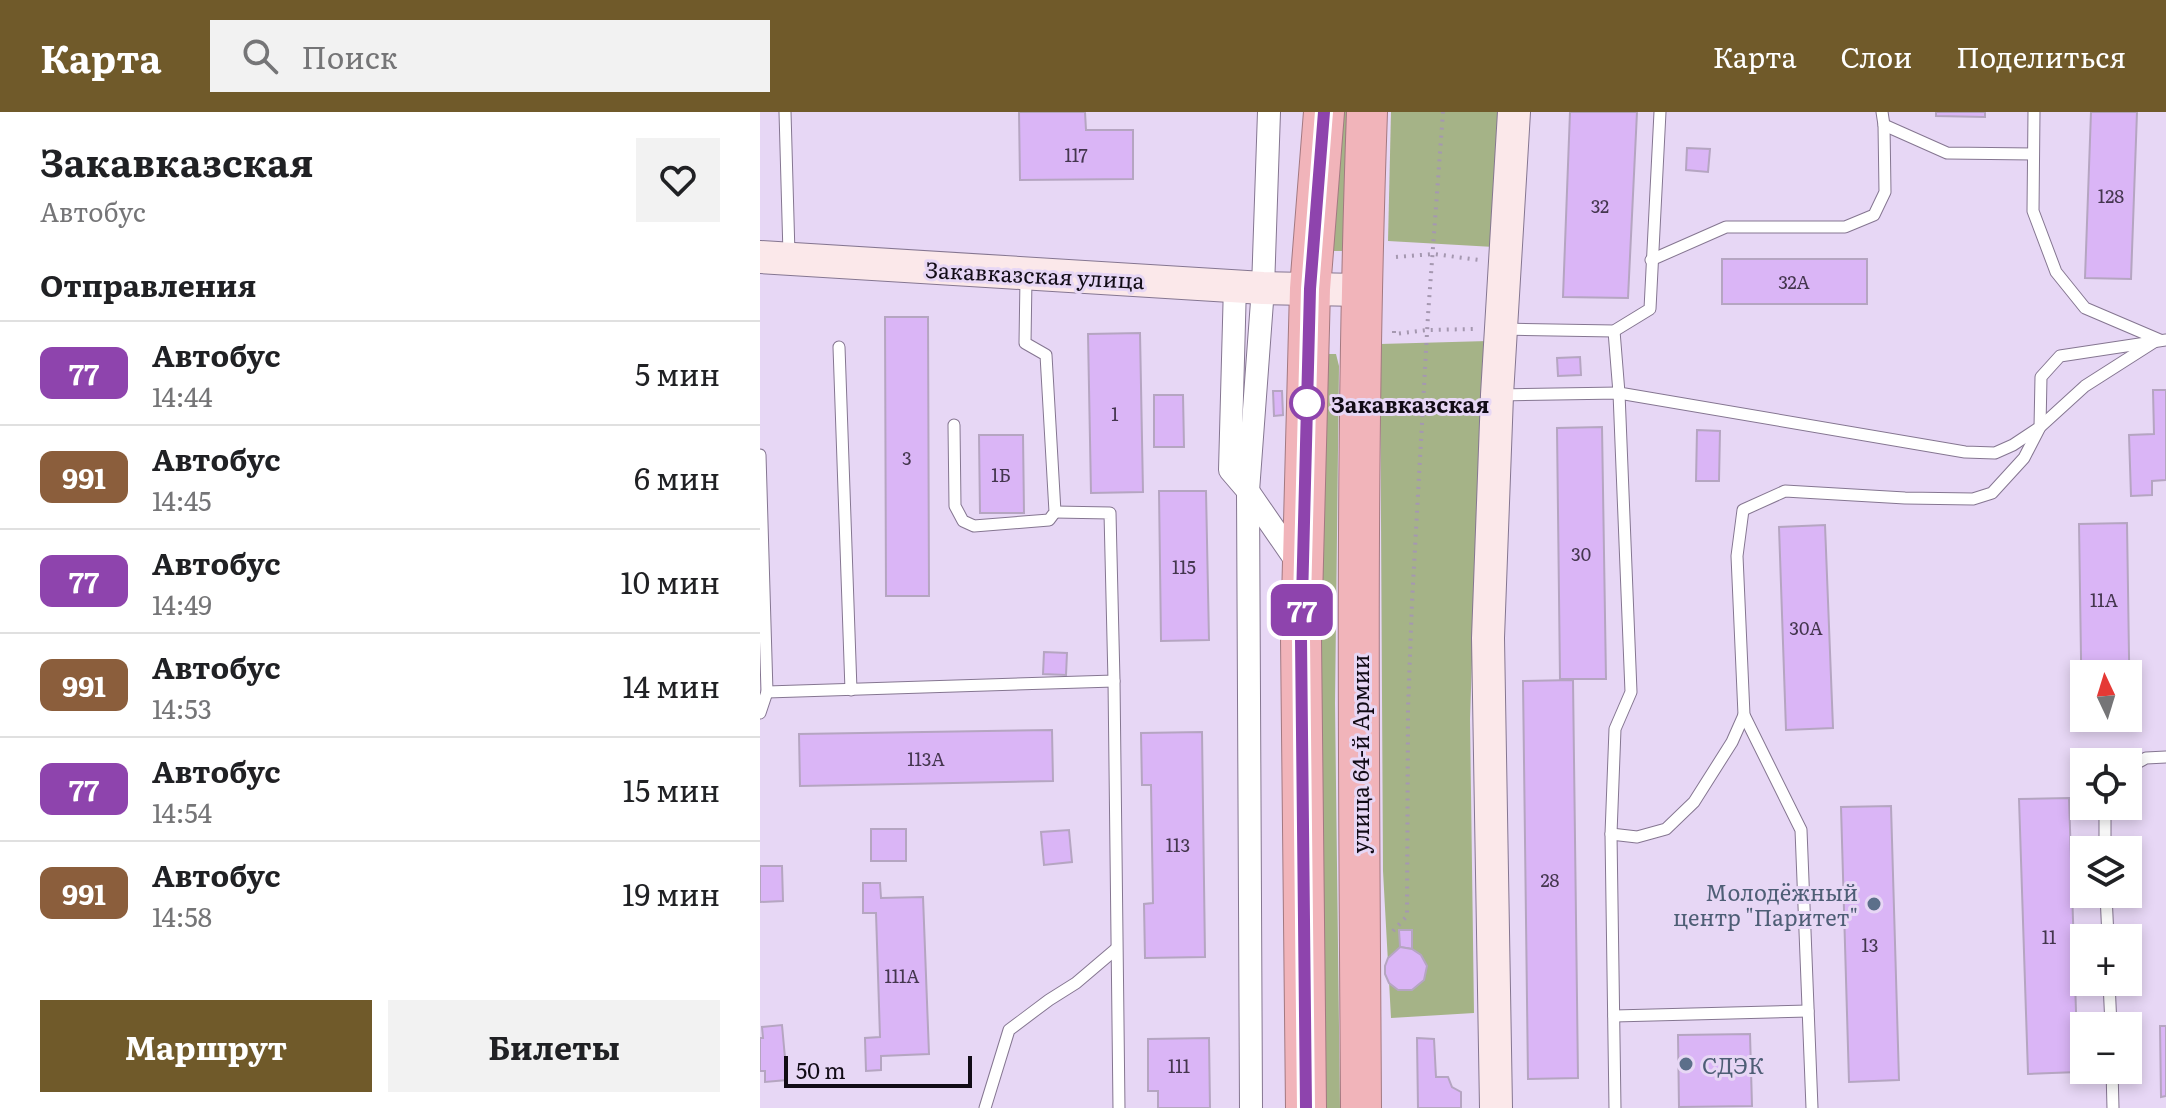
<!DOCTYPE html>
<html lang="ru">
<meta charset="utf-8">
<style>
body{margin:0;font-family:Literata,serif;background:#f2f2f2;color:#202124;height:100vh;display:flex;flex-direction:column;font-size:30px;white-space:nowrap}
*{box-sizing:border-box;margin:0}
p{font-size:26px;color:#757577}
.icon{flex:none;width:44px;height:44px;fill:none;stroke:currentColor;stroke-width:2;stroke-linecap:round;stroke-linejoin:round}
.map{position:relative;flex:1;overflow:hidden}
.drawer{display:flex;flex-direction:column;background:#fff;width:760px}
.drawer>*{flex:none}
.badge{padding:0 16px;border-radius:12px;font-size:28px;line-height:52px}
.needle{width:52px;rotate:356deg}
.tools{position:absolute;left:1310px;top:548px;display:grid;gap:16px}
.tools a{display:grid;place-items:center;width:72px;height:72px;border-radius:0px;background:#fff;box-shadow:0 4px 12px #0003;font-size:40px}
.scale{position:absolute;left:24px;bottom:20px;width:188px;box-sizing:border-box;padding-left:8px;border:4px solid #120c16;border-top:0;font-size:22px;line-height:28px;white-space:nowrap;color:#120c16;-webkit-text-stroke:6px #e7d7f5;paint-order:stroke}
.map>.badge{position:absolute;translate:-50% -50%;box-shadow:0 0 0 4px #fff}
h2{padding:0 40px;font-size:30px;line-height:72px}
.round{display:grid;place-items:center;flex:none;width:84px;height:84px;border-radius:0px;background:#f2f2f2}
.head{display:flex;align-items:center;justify-content:space-between;height:136px;padding:0 40px}
h1{font-size:38px;font-weight:700;line-height:60px}
.primary-button{display:flex;gap:16px;margin-top:auto;padding:16px 40px}
.primary-button a{flex:1;height:92px;border-radius:0px;background:#705a2a;color:#fff;font-size:32px;font-weight:700;line-height:92px;text-align:center}
.primary-button a+a{background:#f2f2f2;color:#202124}
ul{padding:0;list-style:none}
li{display:flex;align-items:center;gap:24px;height:104px;padding:0 40px;border-top:2px solid #e0e0e0}
li div{flex:1}
li b{display:block;font-size:30px}
li em{font-style:normal}
li .badge{min-width:88px;font-weight:700;text-align:center}
header{display:flex;align-items:center;gap:48px;box-sizing:border-box;height:112px;padding:0 40px;background:#705a2a;color:#fff}
header strong{font-size:38px}
nav{display:flex;gap:44px;margin-inline-start:auto;font-size:28px}
.search{width:560px;height:72px;background:#f2f2f2;display:flex;align-items:center;gap:20px;box-sizing:border-box;padding:0 28px;border-radius:0px;color:#757577;font-size:30px}
main{display:flex;flex:1;min-height:0}
.map>svg:first-child{display:block}
.green{fill:#a5b387}
.building{fill:#dab5f6;stroke:#b5a5c1;stroke-width:2;fill-rule:evenodd}
.lines{fill:none;stroke-linecap:round;stroke-linejoin:round}
.lane-casing{stroke:#857691;stroke-width:13}
.street-casing{stroke:#857691;stroke-width:24}
.secondary-casing{stroke:#857691;stroke-width:34}
.highway-casing{stroke:#a37981;stroke-width:42}
.path{stroke:#a598b0;stroke-width:4;stroke-dasharray:2 6;stroke-linecap:butt}
.lane{stroke:#fff;stroke-width:11}
.street{stroke:#fff;stroke-width:22}
.secondary{stroke:#fbe8ea;stroke-width:32}
.highway{stroke:#f1b4ba;stroke-width:40}
.line-casing{stroke:#fff;stroke-width:18}
.line{stroke:#8e44ad;stroke-width:12}
.stop-dot{fill:#fff;stroke:#8e44ad;stroke-width:4}
.service-dot{fill:#5c6f8a;stroke:#e7d7f5;stroke-width:3}
.labels{text-anchor:middle;dominant-baseline:central;stroke-width:6;stroke-linejoin:round;paint-order:stroke}
.number-label{font-size:18px;fill:#44364e}
.street-label{font-size:22px;fill:#120c16;stroke:#e7d7f5}
.stop-label{font-size:22px;font-weight:bold;fill:#120c16;stroke:#e7d7f5;text-anchor:start}
.service-label{font-size:22px;fill:#4e5e75;stroke:#e7d7f5;text-anchor:end}
</style>
<header>
<strong>Карта</strong>
<div class="search"><svg class="icon" aria-label="search" viewBox="0 0 24 24"><circle cx="10" cy="10" r="6"/><path d="M15 15l6 6"/></svg>Поиск</div>
<nav><a>Карта</a><a>Слои</a><a>Поделиться</a></nav>
</header>
<main>
<section class="drawer">
<div class="head"><div><h1>Закавказская</h1><p>Автобус</p></div><a class="round"><svg class="icon" aria-label="heart" viewBox="0 0 24 24"><path d="M12 20l-8-8c-3-5 5-10 8-4 3-6 11-1 8 4z"/></svg></a></div>
<h2>Отправления</h2>
<ul>
<li><span class="badge" style="background:#8e44ad;color:#fff">77</span><div><b>Автобус</b><p>14:44</p></div><em>5 мин</em></li>
<li><span class="badge" style="background:#8b5e3c;color:#fff">991</span><div><b>Автобус</b><p>14:45</p></div><em>6 мин</em></li>
<li><span class="badge" style="background:#8e44ad;color:#fff">77</span><div><b>Автобус</b><p>14:49</p></div><em>10 мин</em></li>
<li><span class="badge" style="background:#8b5e3c;color:#fff">991</span><div><b>Автобус</b><p>14:53</p></div><em>14 мин</em></li>
<li><span class="badge" style="background:#8e44ad;color:#fff">77</span><div><b>Автобус</b><p>14:54</p></div><em>15 мин</em></li>
<li><span class="badge" style="background:#8b5e3c;color:#fff">991</span><div><b>Автобус</b><p>14:58</p></div><em>19 мин</em></li>
</ul>
<div class="primary-button"><a>Маршрут</a><a>Билеты</a></div>
</section>
<div class="map">
<svg width="1406" height="996" viewBox="0 0 1406 996">
<rect width="100%" height="100%" fill="#e7d7f5"/>
<g class="green">
<path d="M576,0H592L585,127L582,139H573Z"/>
<path d="M631,0H742L734,135L628,129Z"/>
<path d="M728,229L717,398L710,607L714,901L631,906L623,759L620,232Z"/>
<path d="M569,242H576L579,254L575,591L580,996H565L557,587L562,248Z"/>
</g>
<g class="building">
<path d="M259,0H325L326,18H373V67L260,68Z"/>
<path d="M810,0H877L868,186L803,185Z"/>
<path d="M1176,0H1225V5L1176,4Z"/>
<path d="M1331,0H1377L1371,167L1325,166Z"/>
<path d="M927,36L950,37L948,60L926,58Z"/>
<rect x="962" y="147" width="145" height="45"/>
<path d="M125,205H168L169,484H126Z"/>
<path d="M380,221L383,380L331,381L328,222Z"/>
<path d="M820,245L821,263L798,264L797,246Z"/>
<path d="M1393,278H1406V368L1392,369V383L1371,384L1369,323L1394,322Z"/>
<path d="M513,279H522L523,303L514,304Z"/>
<path d="M394,283H423L424,335H394Z"/>
<path d="M842,315L846,567H800L797,316Z"/>
<path d="M937,318L960,319L959,369H936Z"/>
<path d="M219,323H263L264,401H220Z"/>
<path d="M399,379H446L449,528L401,529Z"/>
<path d="M1367,411L1370,610L1322,611L1319,412ZM1324,562H1368V606H1324Z"/>
<path d="M1065,413L1073,616L1026,618L1019,415Z"/>
<path d="M284,540L307,541L306,563L283,562Z"/>
<path d="M813,568L818,966L768,967L763,569Z"/>
<path d="M292,618L293,669L40,674L39,622Z"/>
<path d="M442,620L445,845L385,846L384,792L393,791L391,673H382L381,621Z"/>
<path d="M1309,686L1318,960L1268,962L1259,687Z"/>
<path d="M1131,694L1139,968L1089,970L1081,695Z"/>
<rect x="111" y="717" width="35" height="32"/>
<path d="M309,718L312,750L284,753L281,720Z"/>
<path d="M0,754H22L23,789L0,790Z"/>
<path d="M103,771H120L121,786L163,785L169,942L121,944V958L106,959L105,926L120,925L116,801H103Z"/>
<path d="M639,818H652V837L640,835Z"/>
<path d="M640,835L652,837L661,843L667,854L664,868L652,878H638L629,871L625,862V854L628,846Z"/>
<path d="M22,913L27,968L5,970V959H0V926H3L2,915Z"/>
<path d="M1400,914H1406V984L1401,985Z"/>
<path d="M990,922L992,994L919,995L918,923Z"/>
<path d="M449,926L450,996H398V979H388V927Z"/>
<path d="M657,926L674,927L676,965H688L692,975L701,980V996H658Z"/>
</g>
<g class="lines">
<g class="lane-casing">
<g id="lane">
<path d="M25,0L29,142"/>
<path d="M1122,0L1124,13L1187,41L1273,42"/>
<path d="M1274,0L1273,99L1296,160L1325,196L1400,228"/>
<path d="M891,148L966,115H1085L1114,103L1125,80L1124,13"/>
<path d="M742,217L854,219L890,197L900,0"/>
<path d="M854,219L859,281L1205,340L1235,341L1253,333L1280,315L1281,265L1300,244L1406,228"/>
<path d="M79,235L91,578"/>
<path d="M739,283L859,281L871,580L855,617L851,722L855,996"/>
<path d="M194,313L195,394L203,409L214,414L289,408L295,400L286,243L265,231L266,166"/>
<path d="M0,343L7,580L0,601"/>
<path d="M354,569L359,996"/>
<path d="M7,580L354,569L350,401L295,400"/>
<path d="M1368,656L1386,646L1406,645"/>
<path d="M851,722L877,725L906,717L934,690L972,630L984,603"/>
<path d="M1345,738V694"/>
<path d="M1346,782L1348,826"/>
<path d="M1349,870L1351,914"/>
<path d="M854,904L1048,899"/>
<path d="M1352,958L1353,996"/>
<path d="M225,996L249,918L289,888L316,871L356,837"/>
<path d="M1052,996L1041,718L984,603L977,444L983,398L1025,379L1145,386L1213,387L1232,381L1264,346L1280,315L1325,274L1394,230"/>
</g>
</g>
<g class="street-casing">
<g id="street">
<path d="M475,173L470,358L488,379L539,453"/>
<path d="M491,996L488,379L503,176L509,0"/>
</g>
</g>
<g class="secondary-casing">
<g id="secondary">
<path d="M0,145L503,176L601,178"/>
<path d="M736,996L728,526L737,283L754,0"/>
</g>
</g>
<g class="highway-casing">
<g id="highway">
<path d="M546,996L541,527L550,177L564,0"/>
<path d="M601,996C599,664 595,332 607,0"/>
</g>
</g>
<g class="path">
<path d="M636,145L674,142L719,148"/>
<path d="M634,219V222L667,218L714,217"/>
<path d="M633,819L647,804L648,597L652,490L668,203L683,0"/>
</g>
<use href="#lane" class="lane"/>
<use href="#street" class="street"/>
<use href="#secondary" class="secondary"/>
<use href="#highway" class="highway"/>
</g>
<g class="lines">
<g class="line-casing">
<path id="line" d="M546,996L541,527L550,177L564,0"/>
</g>
<use href="#line" class="line"/>
</g>
<circle class="stop-dot" cx="547" cy="291" r="16"/>
<g class="service-dot">
<circle cx="1114" cy="792" r="8"/>
<circle cx="926" cy="952" r="8"/>
</g>
<g class="labels">
<g class="number-label">
<text x="316" y="42">117</text>
<text x="1351" y="83">128</text>
<text x="840" y="93">32</text>
<text x="1034" y="169">32А</text>
<text x="355" y="301">1</text>
<text x="147" y="345">3</text>
<text x="241" y="362">1Б</text>
<text x="821" y="441">30</text>
<text x="424" y="454">115</text>
<text x="1344" y="487">11А</text>
<text x="1046" y="515">30А</text>
<text x="166" y="646">113А</text>
<text x="418" y="732">113</text>
<text x="790" y="767">28</text>
<text x="1289" y="824">11</text>
<text x="1110" y="832">13</text>
<text x="142" y="863">111А</text>
<text x="419" y="953">111</text>
</g>
<g class="street-label">
<text transform="translate(275 162) rotate(3)">Закавказская улица</text>
<text transform="translate(599 642) rotate(-90)">улица 64-й Армии</text>
</g>
<g class="stop-label">
<text x="571" y="291">Закавказская</text>
</g>
<g class="service-label">
<text x="1098" y="779">Молодёжный<tspan x="1098" dy="25">центр "Паритет"</tspan></text>
<text x="942" y="952" text-anchor="start">СДЭК</text>
</g>
</g>
</svg>
<div class="tools">
<a><svg class="needle" viewBox="-14 -14 28 28"><path d="M0-13l5 13h-10z" fill="#e53935"/><path d="M0 13l5-13h-10z" fill="#757577"/></svg></a>
<a><svg class="icon" aria-label="locate" viewBox="0 0 24 24"><circle cx="12" cy="12" r="6"/><path d="M12 2v4M12 18v4M2 12h4M18 12h4"/></svg></a>
<a><svg class="icon" aria-label="layers" viewBox="0 0 24 24"><path d="M12 4l9 5-9 5-9-5zM3 14l9 5 9-5"/></svg></a>
<a>+</a>
<a>−</a>
</div>
<div class="scale">50 m</div>
<b class="badge" style="left:542px;top:498px;background:#8e44ad;color:#fff">77</b>
</div>
</main>
